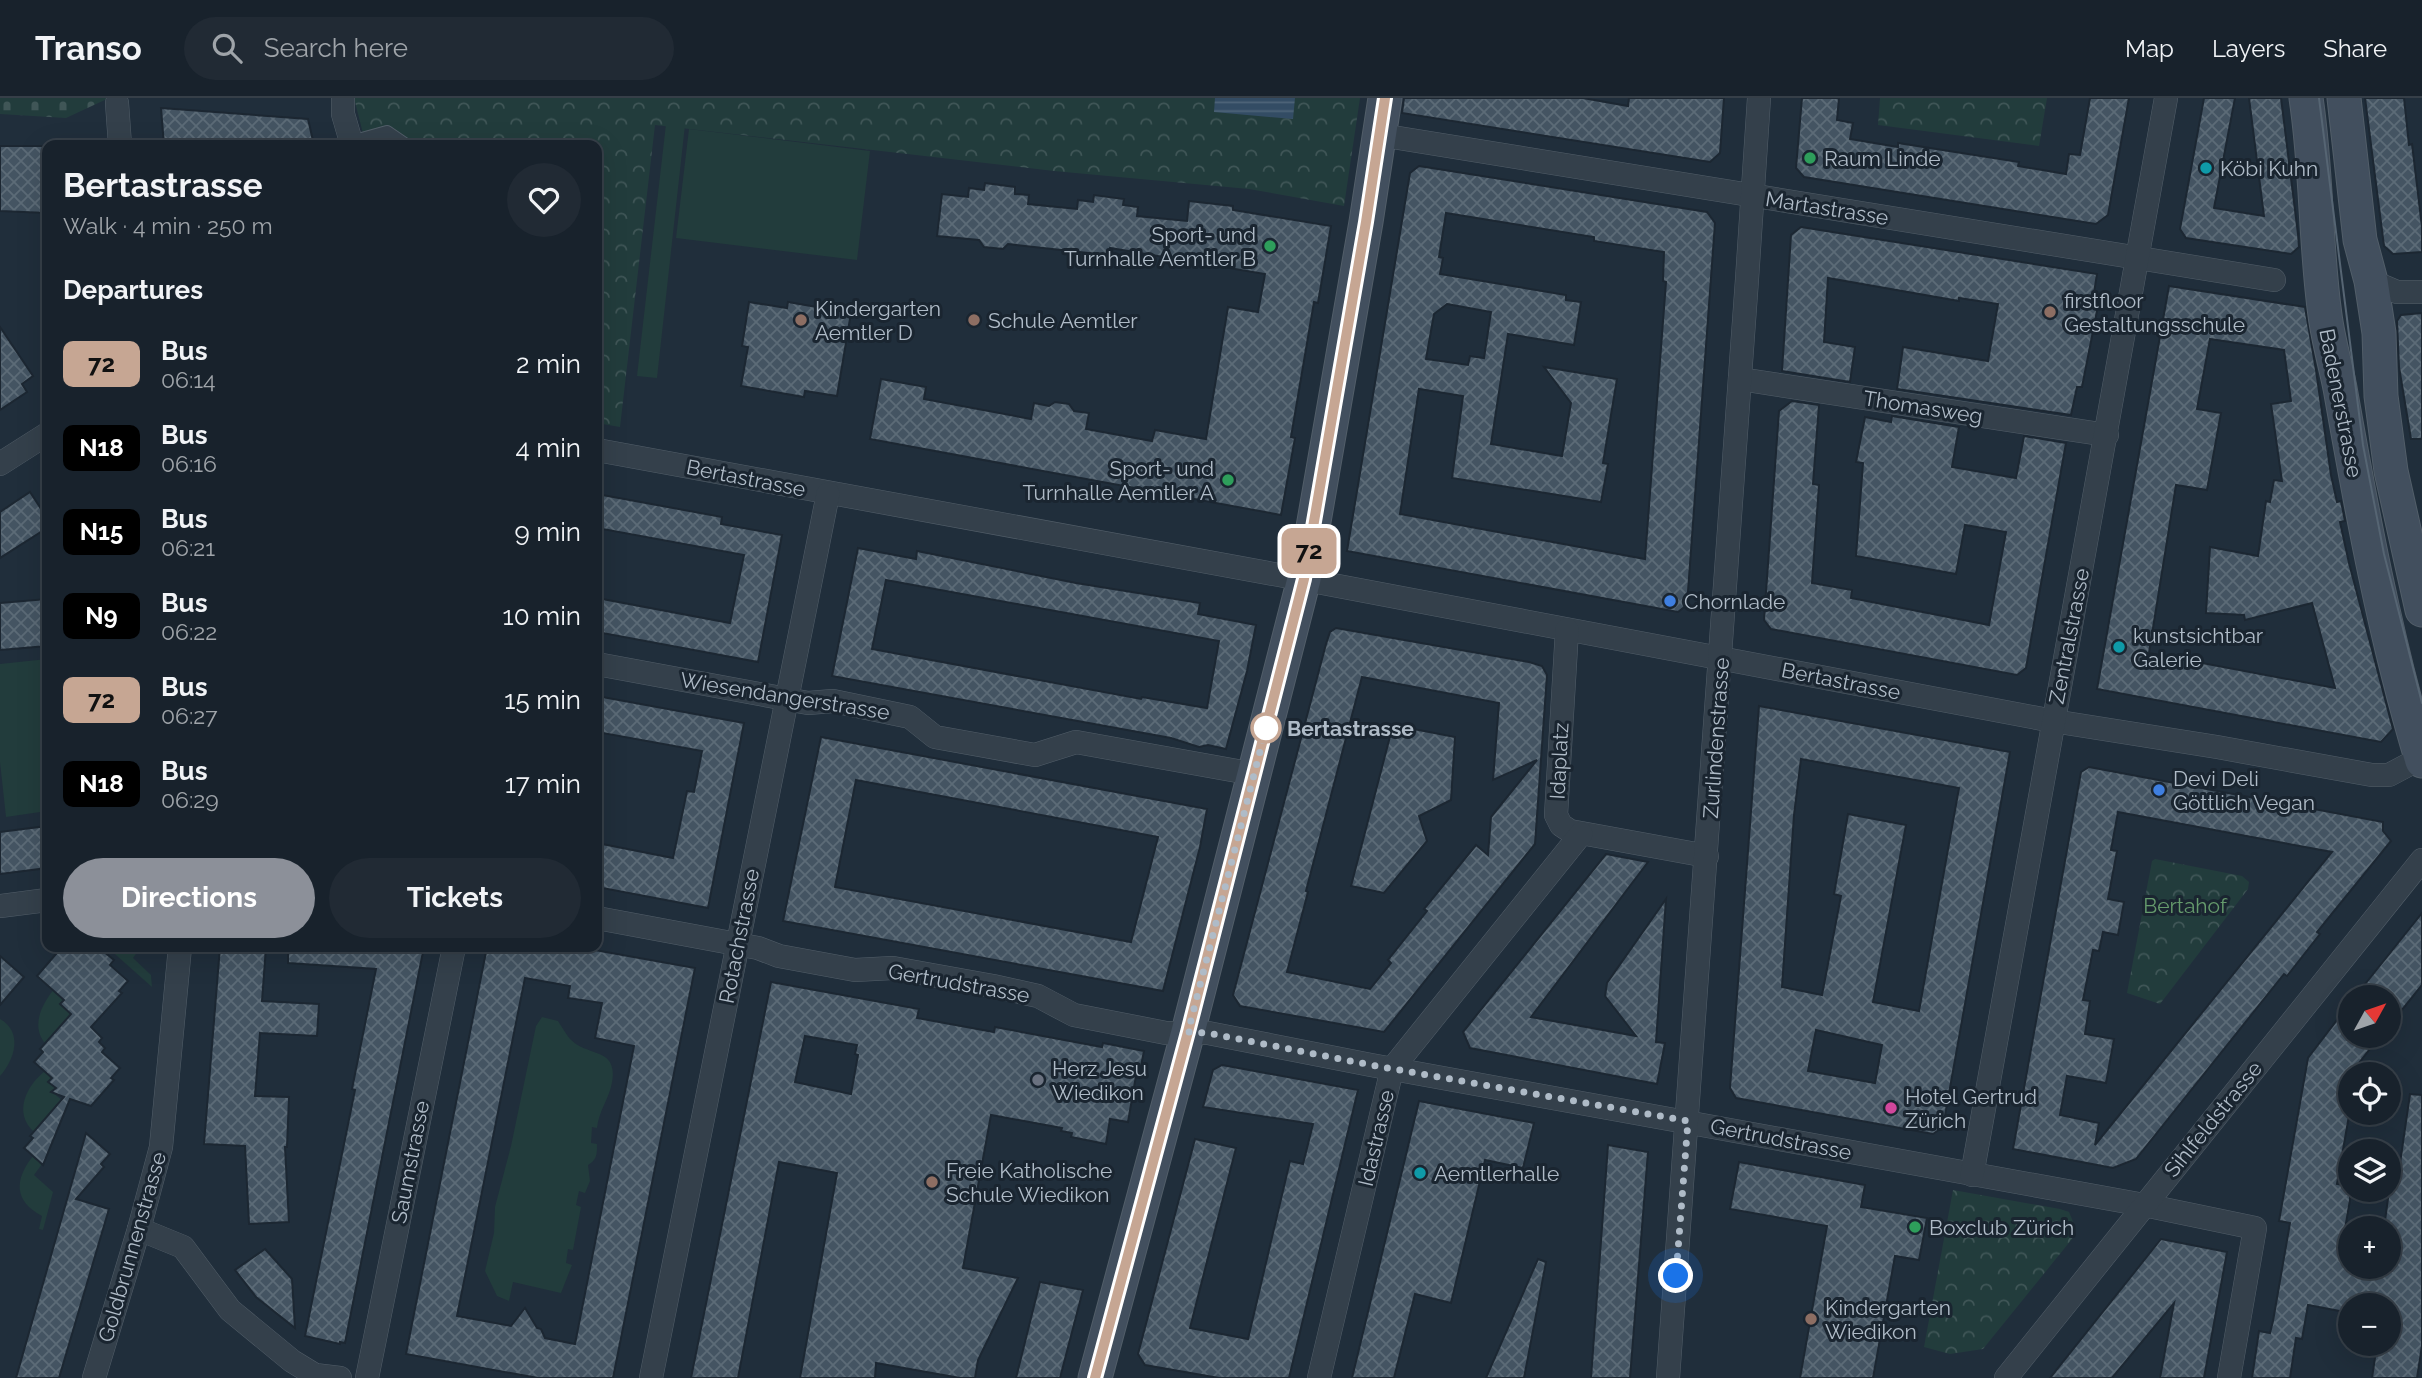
<!DOCTYPE html>
<meta charset="utf-8">
<style>
body{margin:0;font-family:Raleway,sans-serif;background:#212a34;color:#f1f3f6;height:100vh;display:flex;flex-direction:column;font-size:26px;white-space:nowrap}
*{box-sizing:border-box;margin:0}
p{font-size:23px;color:#9fa4a9}
.icon{flex:none;width:38px;height:38px;fill:none;stroke:currentColor;stroke-width:2;stroke-linecap:round;stroke-linejoin:round}
.map{position:relative;flex:1;overflow:hidden}
.sheet{position:absolute;left:42px;top:42px;width:560px;height:812px;display:flex;flex-direction:column;background:#18222c;border-radius:14px;box-shadow:0 7px 28px #0002,0 0 0 2px #363f48}
.sheet>*{flex:none}
.badge{padding:0 14px;border-radius:10px;font-size:24px;line-height:46px}
.needle{width:46px;rotate:50deg}
.tools{position:absolute;left:2338px;top:887px;display:grid;gap:14px}
.tools a{display:grid;place-items:center;width:63px;height:63px;border-radius:50%;background:#18222c;box-shadow:0 7px 28px #0002,0 0 0 2px #363f48;font-size:35px}
.you{position:absolute;width:35px;height:35px;margin:-18px;border:5px solid #fff;border-radius:50%;background:#1a73e8;box-shadow:0 0 0 10px #1a73e833}
.map>.badge{position:absolute;translate:-50% -50%;box-shadow:0 0 0 4px #fff}
h2{padding:0 21px;font-size:26px;line-height:63px}
.round{display:grid;place-items:center;flex:none;width:74px;height:74px;border-radius:37px;background:#212a34}
.overview{display:flex;align-items:center;justify-content:space-between;height:119px;padding:0 21px}
h1{font-size:33px;font-weight:700;line-height:52px}
.cta{display:flex;gap:14px;margin-top:auto;padding:14px 21px}
.cta a{flex:1;height:80px;border-radius:42px;background:#8c9099;color:#fff;font-size:28px;font-weight:700;line-height:80px;text-align:center}
.cta a+a{background:#212a34;color:#f1f3f6}
ul{padding:0;list-style:none}
li{display:flex;align-items:center;gap:21px;height:84px;padding:0 21px}
li div{flex:1}
li b{display:block;font-size:26px}
li em{font-style:normal}
li .badge{min-width:77px;font-weight:700;text-align:center}
header{display:flex;align-items:center;gap:42px;box-sizing:border-box;height:98px;padding:0 35px;background:#18222c;border-bottom:2px solid #363f48}
header strong{font-size:33px}
nav{display:flex;gap:38px;margin-inline-start:auto;font-size:24px}
.search{width:490px;height:63px;background:#212a34;display:flex;align-items:center;gap:18px;box-sizing:border-box;padding:0 24px;border-radius:38px;color:#9fa4a9;font-size:26px}
.map>svg:first-child{display:block}
.green{fill:#223c3c}
.cemetery{fill:url(#cemetery-stones)}
.park{fill:url(#park-crowns)}
.water{fill:url(#water-rules)}
.building{fill:url(#building-cross-hatch);stroke:#1c2732;stroke-width:2;fill-rule:evenodd}
.lines{fill:none;stroke-linecap:round;stroke-linejoin:round}
.lane-casing{stroke:#525e69;stroke-width:14}
.street-casing{stroke:#525e69;stroke-width:24}
.secondary-casing{stroke:#525e69;stroke-width:35}
.lane{stroke:#34404b;stroke-width:12}
.street{stroke:#34404b;stroke-width:23}
.secondary{stroke:#424f5e;stroke-width:33}
.tram{stroke:#566573;stroke-width:2}
.line-casing{stroke:#fff;stroke-width:16}
.line{stroke:#c6a693;stroke-width:10}
.walk{stroke:#afbbc7;stroke-width:7;stroke-dasharray:0 12.6}
.leisure-dot{fill:#2e9e5b;stroke:#1a2530;stroke-width:2.5}
.culture-dot{fill:#0f9aa8;stroke:#1a2530;stroke-width:2.5}
.education-dot{fill:#8d6e63;stroke:#1a2530;stroke-width:2.5}
.shop-dot{fill:#3f7fe0;stroke:#1a2530;stroke-width:2.5}
.stop-dot{fill:#fff;stroke:#c6a693;stroke-width:3.5}
.worship-dot{fill:#6b7280;stroke:#1a2530;stroke-width:2.5}
.hotel-dot{fill:#d1479c;stroke:#1a2530;stroke-width:2.5}
.labels{text-anchor:middle;dominant-baseline:central;stroke-width:6;stroke-linejoin:round;paint-order:stroke}
.poi-label{font-size:21px;fill:#afbbc7;stroke:#1a2530;text-anchor:start}
.street-label{font-size:21px;fill:#afbbc7;stroke:#1a2530}
.stop-label{font-size:21px;font-weight:bold;fill:#afbbc7;stroke:#1a2530;text-anchor:start}
.park-label{font-size:21px;fill:#659a6c;stroke:#1a2530}
</style>
<header>
<strong>Transo</strong>
<div class="search"><svg class="icon" aria-label="search" viewBox="0 0 24 24"><circle cx="10" cy="10" r="6"/><path d="M15 15l6 6"/></svg>Search here</div>
<nav><a>Map</a><a>Layers</a><a>Share</a></nav>
</header>
<div class="map">
<svg width="2422" height="1280" viewBox="0 0 2422 1280">
<defs>
<pattern id="cemetery-stones" width="16" height="16" patternUnits="userSpaceOnUse" patternTransform="scale(1.75)"><rect width="16" height="16" fill="#223c3c"/><path d="M2 7V4a2 2 0 0 1 4 0v3zM10 15v-3a2 2 0 0 1 4 0v3z" fill="#405657"/></pattern>
<pattern id="park-crowns" width="20" height="18" patternUnits="userSpaceOnUse" patternTransform="scale(1.75)"><rect width="20" height="18" fill="#223c3c"/><path d="M2 6a3 3 0 1 1 6 0M12 15a3 3 0 1 1 6 0" fill="none" stroke="#405657"/></pattern>
<pattern id="water-rules" width="6" height="5" patternUnits="userSpaceOnUse" patternTransform="scale(1.75)"><rect width="6" height="5" fill="#334c64"/><path d="M0 2.5h6" fill="none" stroke="#4e6479"/></pattern>
<pattern id="building-cross-hatch" width="8" height="8" patternUnits="userSpaceOnUse" patternTransform="scale(1.75)"><rect width="8" height="8" fill="#445462"/><path d="M0 0l8 8M0 8l8-8" fill="none" stroke="#5c6b77"/></pattern>
</defs>
<rect width="100%" height="100%" fill="#202e3b"/>
<g class="green">
<path d="M669,0H688L657,280L637,278Z"/>
<path d="M689,31L870,53L857,162L676,140Z"/>
<path d="M47,561V713L6,719L0,664V566Z"/>
<path d="M107,849H133L138,853L133,860L151,877L152,889Z"/>
<path d="M56,889L60,892L57,897L64,902L61,906L74,918L45,945C30,927 43,904 56,889Z"/>
<path d="M542,919L558,923C562,929 566,936 570,941C588,960 621,948 611,989C607,1004 599,1013 597,1030L592,1029L591,1045L597,1046C597,1056 597,1062 588,1067L590,1083L585,1095L579,1093L576,1107L581,1109L573,1152L568,1151L566,1165L572,1167L561,1195L513,1184L509,1203L497,1198L485,1173L494,1135L495,1109L511,1048L536,928Z"/>
<path d="M0,921C23,934 15,961 0,978Z"/>
<path d="M45,973L52,980L49,984L56,989L52,994L64,1004L34,1034C13,1015 26,988 45,973Z"/>
<path d="M33,1058L42,1066L34,1077L53,1094L43,1132L39,1131L42,1118C14,1103 14,1082 33,1058Z"/>
</g>
<path class="cemetery" d="M0,0H109L66,20L0,16Z"/>
<g class="park">
<path d="M354,0H1360L1344,108L1249,91L1054,73L655,27L620,329L597,325V47H366Z"/>
<path d="M1880,0H2047L2039,48L1878,27Z"/>
<path d="M2155,761L2242,778L2249,784L2248,791L2160,906L2127,895L2152,763Z"/>
<path d="M1953,1092L2060,1111L2069,1114L2076,1131L2072,1141L1983,1251L1950,1256L1924,1249Z"/>
</g>
<path class="water" d="M1215,0H1295L1293,21L1214,14Z"/>
<g class="building">
<path d="M1404,0H1583L1628,8L1629,0H1724L1720,55L1710,64L1402,15Z"/>
<path d="M1802,0H1839L1837,22L1853,25L1850,41L1898,49V45L2019,64L2018,68L2066,76L2069,56L2080,57L2090,0H2129L2108,117L2096,126L1804,79L1796,70Z"/>
<path d="M2204,0H2235L2214,110L2264,118L2249,0H2281L2298,136L2299,149L2291,156L2186,140L2180,131Z"/>
<path d="M2365,0H2404L2409,47L2412,46L2422,129V154L2393,156L2384,148Z"/>
<path d="M161,10L308,21L314,47H164Z"/>
<path d="M0,48H47V115L0,113Z"/>
<path d="M1419,68L1707,114L1715,125L1687,507L1678,514L1347,453L1410,75ZM1446,115L1594,139V143L1664,154L1663,183L1666,184L1645,461L1400,416L1419,291L1463,298L1452,380L1601,404L1608,366L1603,365L1617,281L1544,269L1571,305L1562,358L1491,346L1508,236L1574,247L1581,204L1566,202V197L1440,176L1443,160L1439,159ZM1447,206L1491,214L1484,260L1470,258L1468,267L1426,261L1434,216Z"/>
<path d="M985,85L1015,89V96L1029,97L1028,106L1077,111L1078,102L1093,104L1094,97L1124,101L1123,107L1138,109L1137,118L1187,123L1189,103L1233,108V112L1331,128L1318,205L1314,204L1291,339L1295,340L1281,417L870,341L881,281L926,289L924,301L1031,321L1034,305L1049,308L1055,304L1069,306L1074,313L1089,315L1086,331L1152,343L1155,332L1206,341L1228,209L1258,214L1265,176L1110,150L1108,163L1093,161L1088,155L1008,146L1003,151L984,149L979,142L937,138L942,96L968,99L969,90L984,92Z"/>
<path d="M1801,129L2097,176L2093,201L2099,202L2097,213L2082,289H2077L2071,317L1897,291L1903,249L1988,263L1998,206L1959,200V203L1828,180L1824,244L1855,249L1850,284L1782,273L1791,137Z"/>
<path d="M2169,188L2305,209L2316,272L2331,377L2337,404L2341,403L2345,423L2340,424L2349,465L2393,631L2381,644L2097,591ZM2210,241L2284,252L2291,303L2271,306L2282,383L2274,382L2270,404L2266,403L2258,458L2210,449L2206,515L2244,517L2245,522L2312,505L2335,590L2149,555L2176,387L2207,392L2221,315L2197,311Z"/>
<path d="M749,204L787,210L788,204L851,215L837,298L805,293L804,299L741,288L748,249L742,248Z"/>
<path d="M2422,215V341H2411L2399,269L2397,223L2401,217Z"/>
<path d="M0,229L33,278L22,286L27,294L0,312Z"/>
<path d="M1792,303L1819,307L1813,386L1819,387L1812,485L1852,492L1851,500L1989,527L2006,434L1965,427L1956,476L1856,458L1863,365L1856,364L1865,319L1891,324L1892,318L1959,329L1952,369L2016,380L2024,338L2066,345L2026,570L2017,577L1771,531L1764,522L1779,313Z"/>
<path d="M30,394L47,420V430L0,460V414Z"/>
<path d="M597,396L722,419L721,426L782,437L758,564L597,534V500L730,525L744,457L597,430Z"/>
<path d="M858,450L916,461L917,453L1076,485L1200,505L1198,516L1256,527L1247,573L1226,651L1208,647L1199,649L1171,640L832,578ZM886,482L1219,543L1207,610L1142,599L1141,601L872,551Z"/>
<path d="M47,501V548L0,552V505Z"/>
<path d="M1336,530L1529,564L1542,568L1547,577L1535,746L1384,934L1240,908L1233,897L1326,546L1330,534ZM1362,579L1499,605L1493,682L1537,662L1491,719L1488,757L1476,747L1424,811L1427,813L1388,862L1391,865L1370,891L1287,874L1308,794L1306,793Z"/>
<path d="M597,598L744,625L708,810L597,789V745L673,760L687,693L694,694L702,653L597,634Z"/>
<path d="M1759,608L2010,654L1943,1029L1933,1036L1736,1000L1730,990ZM1801,661L1959,690L1919,913L1873,904L1906,727L1848,716L1834,796L1841,798L1822,897L1782,889L1794,717ZM1816,932L1882,947L1875,985L1808,973Z"/>
<path d="M1393,627L1455,639L1451,702L1419,718L1427,743L1384,795L1351,788Z"/>
<path d="M821,639L1207,711L1200,749L1163,893L783,823ZM856,682L1158,739L1131,844L835,789Z"/>
<path d="M2089,669L2383,724V733L2391,743L2317,834L2320,836L2287,878L2284,876L2136,1061L2113,1070L2013,1051L2081,674ZM2118,714L2332,754L2095,1047L2099,1025L2060,1017L2067,978L2106,985L2114,941L2085,936L2090,903L2083,902L2093,852L2099,853L2103,834L2118,837L2124,804L2108,801L2117,753L2111,752Z"/>
<path d="M47,728V770L0,776V734Z"/>
<path d="M1606,756L1648,764L1531,919L1636,938L1605,898L1607,885L1666,801L1656,944L1665,945L1657,986L1470,950L1463,934Z"/>
<path d="M2422,815V887L2389,928V900H2354Z"/>
<path d="M62,849H98L114,862L110,867L128,883L119,893L122,895L91,929L102,940L99,944L105,950L102,954L120,970L111,980L114,982L91,1008L70,1001L43,1067L24,1050L33,1040L30,1038L64,999L51,994L56,990L48,984L52,980L34,964L43,954L40,951L71,916L60,906L64,902L37,878Z"/>
<path d="M220,849H266L262,903L319,906L317,938L260,935L255,998L289,999L287,1049H285L289,1124L249,1126L245,1048L204,1046Z"/>
<path d="M288,849H424L345,1245L340,1244V1246L305,1238L355,992L352,991L376,871L288,865Z"/>
<path d="M487,849H578L695,870L613,1280H538L406,1256ZM525,880L570,888L568,900L602,905L595,940L634,948L575,1246L545,1240L541,1231L537,1230L525,1210L511,1228L457,1218Z"/>
<path d="M0,858L24,879L0,907Z"/>
<path d="M771,884L919,911L917,920L994,934L995,929L1102,949L1103,945L1144,953L1140,973L1137,972L1128,1024L1110,1021L1106,1046L1071,1039L1072,1035L1061,1033L1062,1030L991,1017L963,1170L1018,1180L978,1262L975,1280H960L876,1265L875,1280H800L837,1075L779,1064L738,1280H691ZM805,938L857,947L855,956L858,957L851,996L795,984Z"/>
<path d="M2350,905V938H2380L2359,965L2356,976H2350V1012L2337,1086L2350,1088V1102L2340,1160L2350,1162V1169H2389V1130H2384L2391,1078L2398,1079L2410,996L2422,997V1248L2417,1280H2372L2377,1246H2389V1208H2350V1215L2308,1207L2302,1241L2296,1240L2290,1280H2252L2259,1233L2270,1235L2273,1223L2290,1125L2279,1123L2308,960Z"/>
<path d="M1222,967L1358,992L1289,1280H1219L1145,1267L1138,1256L1195,1041L1236,1050L1190,1230L1248,1241L1290,1063L1303,1066L1313,1026L1203,1009L1213,972Z"/>
<path d="M1419,1003L1534,1025L1523,1070L1485,1062L1451,1205L1415,1196L1394,1280H1352Z"/>
<path d="M86,1035L110,1056L101,1066L104,1069L76,1101L109,1111L59,1280H16Z"/>
<path d="M1608,1047L1648,1054L1630,1280H1591Z"/>
<path d="M1739,1064L1865,1087L1861,1109L1927,1120L1919,1162L1895,1158L1873,1280H1800L1827,1128L1730,1111Z"/>
<path d="M2161,1141L2227,1154L2204,1280H2160L2174,1205L2112,1280H2050Z"/>
<path d="M265,1151L292,1181L295,1230L256,1199L235,1172Z"/>
<path d="M1538,1161L1546,1164L1524,1280H1486Z"/>
<path d="M1040,1184L1083,1192L1060,1280H1016Z"/>
</g>
<g class="lines">
<g class="lane-casing">
<path id="lane" d="M351,44L387,34L406,47"/>
</g>
<g class="street-casing">
<g id="street">
<path d="M343,0V16L352,47"/>
<path d="M117,5L120,47"/>
<path d="M1380,37L2274,182"/>
<path d="M2371,183L2397,194H2422"/>
<path d="M1740,281L2107,337"/>
<path d="M597,352L1317,484L2053,623L2217,649L2372,677H2389L2421,660"/>
<path d="M0,366L47,336"/>
<path d="M1567,532L1556,717L1561,727L1570,733L1707,758"/>
<path d="M597,566L808,605L833,603L910,619L935,639L1035,657L1076,644L1254,676"/>
<path d="M0,808L47,802"/>
<path d="M597,820L758,850L779,858L855,872L893,870L993,888L1038,898L1074,917L1166,935H1208L1371,967L2144,1107L2255,1130L2229,1280"/>
<path d="M1972,1077L2166,0"/>
<path d="M139,1131L183,1149L230,1212L292,1263L315,1277L340,1280"/>
<path d="M94,1280L139,1131L161,1049L180,849"/>
<path d="M367,1280L454,849"/>
<path d="M651,1280C710,985 767,690 828,396"/>
<path d="M1319,1280L1392,971L1581,736"/>
<path d="M1668,1280C1701,854 1731,427 1759,0"/>
<path d="M2006,1280L2422,762"/>
</g>
</g>
<g class="secondary-casing">
<g id="secondary">
<path d="M2306,0C2317,72 2315,145 2325,217C2328,241 2335,265 2340,290C2362,415 2385,540 2422,663"/>
<path d="M2344,0L2360,142L2371,183L2379,235L2381,298L2391,373L2422,512"/>
<path d="M1095,1280L1188,934L1304,481L1366,124L1385,0"/>
</g>
</g>
<use href="#lane" class="lane"/>
<use href="#street" class="street"/>
<use href="#secondary" class="secondary"/>
<path class="tram" d="M2319,0L2363,347L2384,456L2422,605"/>
</g>
<g class="lines">
<g class="line-casing">
<path id="line" d="M1095,1280L1188,934L1304,481L1366,124L1385,0"/>
</g>
<use href="#line" class="line"/>
<path class="walk" d="M1266,630L1188,934L1208,935L1371,967L1688,1023L1676,1178"/>
</g>
<g class="leisure-dot">
<circle cx="1810" cy="60" r="7"/>
<circle cx="1270" cy="148" r="7"/>
<circle cx="1228" cy="382" r="7"/>
<circle cx="1915" cy="1129" r="7"/>
</g>
<g class="culture-dot">
<circle cx="2206" cy="70" r="7"/>
<circle cx="2119" cy="549" r="7"/>
<circle cx="1420" cy="1075" r="7"/>
</g>
<g class="education-dot">
<circle cx="2050" cy="214" r="7"/>
<circle cx="801" cy="222" r="7"/>
<circle cx="974" cy="222" r="7"/>
<circle cx="932" cy="1084" r="7"/>
<circle cx="1811" cy="1221" r="7"/>
</g>
<g class="shop-dot">
<circle cx="1670" cy="503" r="7"/>
<circle cx="2159" cy="692" r="7"/>
</g>
<circle class="stop-dot" cx="1266" cy="630" r="14"/>
<circle class="worship-dot" cx="1038" cy="982" r="7"/>
<circle class="hotel-dot" cx="1891" cy="1010" r="7"/>
<g class="labels">
<g class="poi-label">
<text x="1824" y="60">Raum Linde</text>
<text x="2220" y="70">Köbi Kuhn</text>
<text x="1256" y="136" text-anchor="end">Sport- und<tspan x="1256" dy="24">Turnhalle Aemtler B</tspan></text>
<text x="2064" y="202">firstfloor<tspan x="2064" dy="24">Gestaltungsschule</tspan></text>
<text x="815" y="210">Kindergarten<tspan x="815" dy="24">Aemtler D</tspan></text>
<text x="988" y="222">Schule Aemtler</text>
<text x="1214" y="370" text-anchor="end">Sport- und<tspan x="1214" dy="24">Turnhalle Aemtler A</tspan></text>
<text x="1684" y="503">Chornlade</text>
<text x="2133" y="537">kunstsichtbar<tspan x="2133" dy="24">Galerie</tspan></text>
<text x="2173" y="680">Devi Deli<tspan x="2173" dy="24">Göttlich Vegan</tspan></text>
<text x="1052" y="970">Herz Jesu<tspan x="1052" dy="24">Wiedikon</tspan></text>
<text x="1905" y="998">Hotel Gertrud<tspan x="1905" dy="24">Zürich</tspan></text>
<text x="946" y="1072">Freie Katholische<tspan x="946" dy="24">Schule Wiedikon</tspan></text>
<text x="1434" y="1075">Aemtlerhalle</text>
<text x="1929" y="1129">Boxclub Zürich</text>
<text x="1825" y="1209">Kindergarten<tspan x="1825" dy="24">Wiedikon</tspan></text>
</g>
<g class="street-label">
<text transform="translate(1827 110) rotate(9)">Martastrasse</text>
<text transform="translate(2341 305) rotate(79)">Badenerstrasse</text>
<text transform="translate(1923 309) rotate(9)">Thomasweg</text>
<text transform="translate(746 380) rotate(11)">Bertastrasse</text>
<text transform="translate(2069 538) rotate(-79)">Zentralstrasse</text>
<text transform="translate(1841 583) rotate(11)">Bertastrasse</text>
<text transform="translate(785 598) rotate(9)">Wiesendangerstrasse</text>
<text transform="translate(1716 640) rotate(-86)">Zurlindenstrasse</text>
<text transform="translate(1559 663) rotate(-87)">Idaplatz</text>
<text transform="translate(739 838) rotate(-79)">Rotachstrasse</text>
<text transform="translate(959 885) rotate(10)">Gertrudstrasse</text>
<text transform="translate(2213 1021) rotate(-51)">Sihlfeldstrasse</text>
<text transform="translate(1376 1040) rotate(-77)">Idastrasse</text>
<text transform="translate(1781 1041) rotate(11)">Gertrudstrasse</text>
<text transform="translate(410 1064) rotate(-79)">Saumstrasse</text>
<text transform="translate(132 1149) rotate(-74)">Goldbrunnenstrasse</text>
</g>
<g class="stop-label">
<text x="1287" y="630">Bertastrasse</text>
</g>
<g class="park-label">
<text x="2185" y="807">Bertahof</text>
</g>
</g>
</svg>
<div class="tools">
<a><svg class="needle" viewBox="-14 -14 28 28"><path d="M0-13l5 13h-10z" fill="#e53935"/><path d="M0 13l5-13h-10z" fill="#9fa4a9"/></svg></a>
<a><svg class="icon" aria-label="locate" viewBox="0 0 24 24"><circle cx="12" cy="12" r="6"/><path d="M12 2v4M12 18v4M2 12h4M18 12h4"/></svg></a>
<a><svg class="icon" aria-label="layers" viewBox="0 0 24 24"><path d="M12 4l9 5-9 5-9-5zM3 14l9 5 9-5"/></svg></a>
<a>+</a>
<a>−</a>
</div>
<div class="you" style="left:1676px;top:1178px"></div>
<b class="badge" style="left:1309px;top:453px;background:#c6a693;color:#111">72</b>
<section class="sheet">
<div class="overview"><div><h1>Bertastrasse</h1><p>Walk · 4 min · 250 m</p></div><a class="round"><svg class="icon" aria-label="heart" viewBox="0 0 24 24"><path d="M12 20l-8-8c-3-5 5-10 8-4 3-6 11-1 8 4z"/></svg></a></div>
<h2>Departures</h2>
<ul>
<li><span class="badge" style="background:#c6a693;color:#111">72</span><div><b>Bus</b><p>06:14</p></div><em>2 min</em></li>
<li><span class="badge" style="background:#000;color:#fff">N18</span><div><b>Bus</b><p>06:16</p></div><em>4 min</em></li>
<li><span class="badge" style="background:#000;color:#fff">N15</span><div><b>Bus</b><p>06:21</p></div><em>9 min</em></li>
<li><span class="badge" style="background:#000;color:#fff">N9</span><div><b>Bus</b><p>06:22</p></div><em>10 min</em></li>
<li><span class="badge" style="background:#c6a693;color:#111">72</span><div><b>Bus</b><p>06:27</p></div><em>15 min</em></li>
<li><span class="badge" style="background:#000;color:#fff">N18</span><div><b>Bus</b><p>06:29</p></div><em>17 min</em></li>
</ul>
<div class="cta"><a>Directions</a><a>Tickets</a></div>
</section>
</div>
